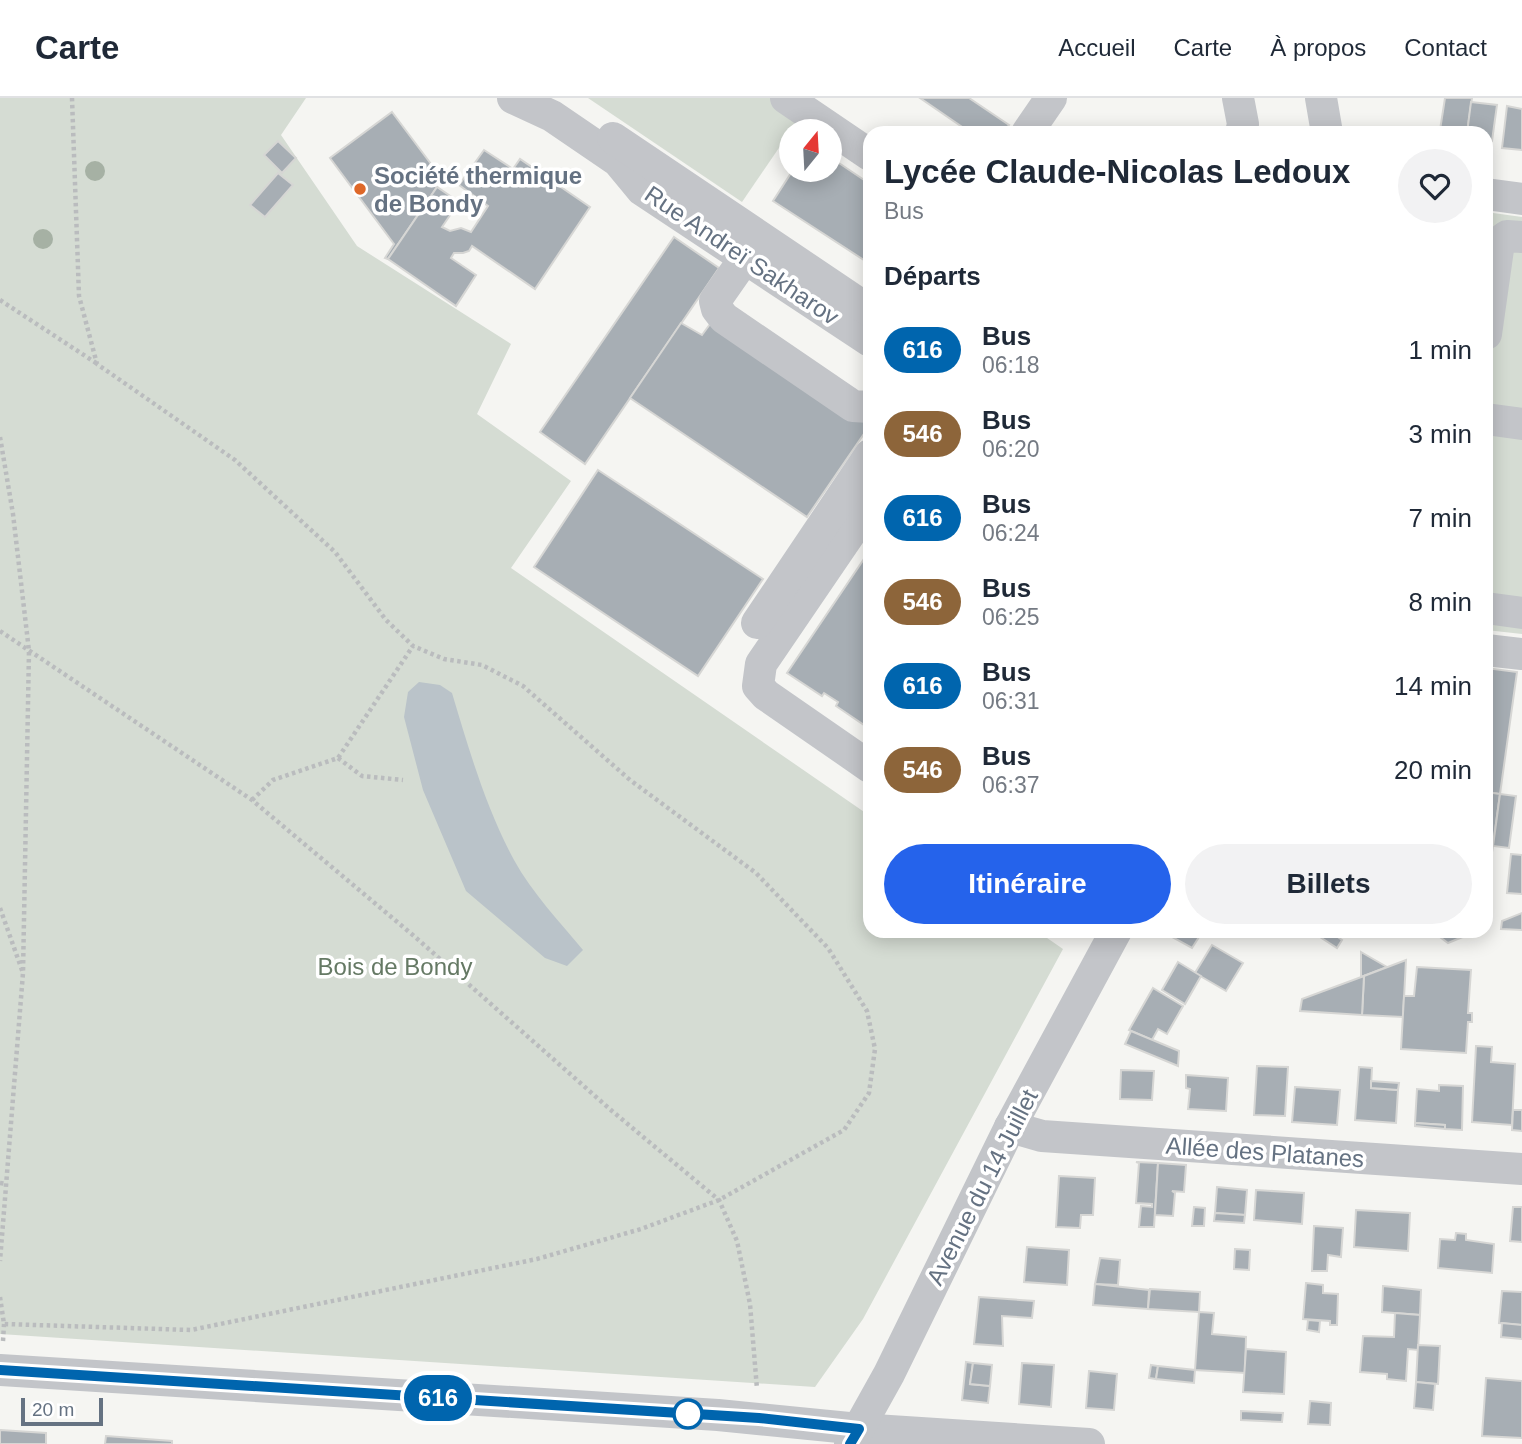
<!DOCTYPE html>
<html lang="fr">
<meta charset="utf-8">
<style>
body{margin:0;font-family:Arial,sans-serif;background:#f2f2f3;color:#1f2937;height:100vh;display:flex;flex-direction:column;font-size:26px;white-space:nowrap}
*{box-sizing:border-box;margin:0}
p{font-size:23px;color:#747a83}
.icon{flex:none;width:38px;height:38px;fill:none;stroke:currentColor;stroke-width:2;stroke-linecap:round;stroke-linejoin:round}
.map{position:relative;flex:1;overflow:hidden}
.panel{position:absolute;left:863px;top:28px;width:630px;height:812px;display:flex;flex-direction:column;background:#fff;border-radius:21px;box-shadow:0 4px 18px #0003}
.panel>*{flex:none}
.badge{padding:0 14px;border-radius:23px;font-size:24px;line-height:46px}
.needle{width:46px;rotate:18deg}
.controls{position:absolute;left:779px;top:21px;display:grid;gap:14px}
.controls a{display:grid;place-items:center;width:63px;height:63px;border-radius:50%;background:#fff;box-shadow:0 4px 18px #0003;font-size:35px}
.scale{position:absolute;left:21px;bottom:18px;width:82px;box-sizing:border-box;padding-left:7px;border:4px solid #657282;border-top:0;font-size:19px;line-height:24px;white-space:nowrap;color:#657282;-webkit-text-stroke:5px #fff;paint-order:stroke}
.map>.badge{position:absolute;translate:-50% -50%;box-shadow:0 0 0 4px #fff}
h2{padding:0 21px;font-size:26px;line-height:63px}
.round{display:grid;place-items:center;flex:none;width:74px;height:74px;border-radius:37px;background:#f2f2f3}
.summary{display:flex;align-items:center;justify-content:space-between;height:119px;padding:0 21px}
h1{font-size:33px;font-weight:700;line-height:52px}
.cta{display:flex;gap:14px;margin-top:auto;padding:14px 21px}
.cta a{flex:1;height:80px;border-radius:42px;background:#2563eb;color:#fff;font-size:28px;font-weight:700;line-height:80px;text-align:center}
.cta a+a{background:#f2f2f3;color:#1f2937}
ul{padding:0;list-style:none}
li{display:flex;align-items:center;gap:21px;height:84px;padding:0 21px}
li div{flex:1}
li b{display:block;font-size:26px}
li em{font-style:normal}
li .badge{min-width:77px;font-weight:700;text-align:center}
header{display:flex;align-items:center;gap:42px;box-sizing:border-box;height:98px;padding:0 35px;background:#fff;border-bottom:2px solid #e0e1e3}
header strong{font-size:33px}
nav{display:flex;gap:38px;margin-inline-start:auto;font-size:24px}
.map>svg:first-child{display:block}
.green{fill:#d5dcd3}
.water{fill:#bac3c9}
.building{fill:#a7aeb4;stroke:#d6d6d4;stroke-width:2}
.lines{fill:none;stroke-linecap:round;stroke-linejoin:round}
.path{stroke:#babcbe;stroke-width:4.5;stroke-dasharray:3.5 3.5;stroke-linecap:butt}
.minor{stroke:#c3c5c9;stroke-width:32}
.tree{fill:#a6b1a4}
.line-casing{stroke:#fff;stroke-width:16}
.line{stroke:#0065ae;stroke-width:10}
.poi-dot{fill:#de6829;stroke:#fff;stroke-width:2.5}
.stop-dot{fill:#fff;stroke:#0065ae;stroke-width:3.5}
.labels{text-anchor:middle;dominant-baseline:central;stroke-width:7;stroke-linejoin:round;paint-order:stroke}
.poi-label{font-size:24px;font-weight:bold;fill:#657282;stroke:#fff;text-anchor:start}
.street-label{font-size:24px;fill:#657282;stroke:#fff}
.park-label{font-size:24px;fill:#657964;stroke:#fff}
</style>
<header>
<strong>Carte</strong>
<nav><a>Accueil</a><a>Carte</a><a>À propos</a><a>Contact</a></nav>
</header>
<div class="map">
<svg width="1522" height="1346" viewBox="0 0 1522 1346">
<rect width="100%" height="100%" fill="#f5f5f2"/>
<g class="green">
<path d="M0,0H306L281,37L357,148L511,246L477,316L571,383L511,470L870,718V833H1037L1063,851L863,1221L815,1289L0,1236Z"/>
<path d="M588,0H813L742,104Z"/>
<path d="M1486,114L1522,119V536L1486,532Z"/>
</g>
<path class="water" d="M419,584L440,587L452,595C469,652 486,710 514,762C532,795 560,824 583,852L567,868L545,860L466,793L423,692L404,619L408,594Z"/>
<g class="building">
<path d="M920,0H969L1009,27L1003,35H971Z"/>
<path d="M1445,0H1472L1467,35L1440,32Z"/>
<path d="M1471,4L1497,7L1492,43L1486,42V35H1467Z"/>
<path d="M1507,8L1522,11V52L1502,50Z"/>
<path d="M392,14L434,70L422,79L437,89L388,161L385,160L394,146L330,60Z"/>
<path d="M278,43L296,60L282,75L264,57Z"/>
<path d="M484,52L513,71L520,61L590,109L535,191L472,148L469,153L463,155H454L451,160L476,177L456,208L388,161L437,89L459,104L442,129L450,133L461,130L471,134L488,108L459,87Z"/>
<path d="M830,59L870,86V166L773,103L793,72H830Z"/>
<path d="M278,75L293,87L265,119L250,107Z"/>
<path d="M674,139L719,170L585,366L540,334Z"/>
<path d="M713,222L870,327L807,419L630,300L681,225L702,237Z"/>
<path d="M598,372L763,481L698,578L534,469Z"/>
<path d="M870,452V631L836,608L838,604L824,595L822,598L787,575Z"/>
<path d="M1486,570L1517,574L1500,696L1486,694L1488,642L1486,641V611L1490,583H1486Z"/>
<path d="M1486,694L1500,696L1486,798Z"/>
<path d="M1500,696L1516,698L1509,750L1493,748Z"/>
<path d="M1511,756L1522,757V796L1507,795Z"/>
<path d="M1522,815V832L1501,831L1502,823Z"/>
<path d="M1176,833H1189L1199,839L1192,850L1172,839Z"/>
<path d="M1320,833H1329L1342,842L1337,850L1317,837Z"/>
<path d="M1441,833H1477L1448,845L1440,839Z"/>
<path d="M1212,847L1243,865L1226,893L1195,875Z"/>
<path d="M1361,854L1387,869L1361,879Z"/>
<path d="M1406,862L1403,919L1362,917L1364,878Z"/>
<path d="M1178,864L1201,878L1185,906L1162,892Z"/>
<path d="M1417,869L1471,872L1468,915H1472V924H1468L1466,955L1401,951L1404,898H1414Z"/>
<path d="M1364,878L1362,917L1300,913L1302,901Z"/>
<path d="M1153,890L1183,908L1167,936L1158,931L1152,942L1129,932Z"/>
<path d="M1131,933L1179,953L1178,968L1125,946Z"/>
<path d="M1476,948L1492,949L1491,964L1515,966L1512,1027L1472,1024Z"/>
<path d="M1257,968L1288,969L1285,1018L1254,1017Z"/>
<path d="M1359,969L1372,970L1371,990L1398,992L1396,1025L1355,1022Z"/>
<path d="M1121,972L1154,973L1152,1002L1120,1001Z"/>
<path d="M1186,977L1228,980L1226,1013L1188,1011L1190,991L1186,990Z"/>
<path d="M1371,983L1399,985L1398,992L1371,990Z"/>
<path d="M1439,987L1463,988L1462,1032L1445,1031V1027L1415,1025L1417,991L1439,993Z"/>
<path d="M1295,989L1340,992L1337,1027L1292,1024Z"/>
<path d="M1513,1012H1522V1033L1512,1032Z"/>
<path d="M1415,1025L1445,1027V1031L1415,1028Z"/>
<path d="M1136,1064L1158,1065L1154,1129H1139L1141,1108L1152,1109V1106L1136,1105L1139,1065Z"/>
<path d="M1158,1065L1186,1067L1184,1094L1172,1093L1175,1095L1173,1118L1155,1117Z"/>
<path d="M1059,1078L1095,1080L1093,1117H1081L1080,1130L1056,1129Z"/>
<path d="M1217,1089L1247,1092L1245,1117L1215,1115Z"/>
<path d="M1256,1092L1304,1095L1302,1126L1254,1122Z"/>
<path d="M1194,1109L1205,1110L1204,1128H1192Z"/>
<path d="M1513,1109H1522V1144L1510,1143Z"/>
<path d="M1356,1112L1410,1115L1408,1153L1354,1149Z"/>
<path d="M1215,1115L1245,1117L1244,1125L1214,1123Z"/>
<path d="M1314,1128L1343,1130L1341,1159L1328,1157L1327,1173H1312Z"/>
<path d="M1456,1135L1466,1136V1142L1494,1146L1492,1175L1438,1170L1440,1141L1455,1142Z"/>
<path d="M1027,1149L1069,1152L1067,1187L1024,1184Z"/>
<path d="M1235,1151L1250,1152L1249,1172L1234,1171Z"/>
<path d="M1100,1160L1120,1162L1118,1187L1095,1186Z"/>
<path d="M1306,1185L1323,1187V1195L1338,1196L1337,1227H1330V1223L1303,1221Z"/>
<path d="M1095,1186L1149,1192L1148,1211L1093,1207Z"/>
<path d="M1383,1188L1421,1192L1420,1217L1382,1214Z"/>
<path d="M1150,1191L1200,1194L1199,1214L1148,1211Z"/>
<path d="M1502,1193L1522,1194V1227L1499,1225Z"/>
<path d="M979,1199L1034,1203L1032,1220L1002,1218L1003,1248L974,1246Z"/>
<path d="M1199,1214L1214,1215L1212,1236L1246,1239L1245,1275L1195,1272Z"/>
<path d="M1395,1215L1420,1217L1418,1252L1408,1251L1406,1283L1387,1281V1276L1360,1274L1363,1238L1394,1239Z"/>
<path d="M1308,1222L1320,1223L1319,1234L1307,1232Z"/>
<path d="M1502,1225L1522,1227V1241L1501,1239Z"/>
<path d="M1418,1247L1440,1248L1438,1286L1416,1284Z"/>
<path d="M1246,1251L1286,1254L1284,1296L1243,1294Z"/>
<path d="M966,1264L973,1265L970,1286L990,1288L988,1305L962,1302Z"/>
<path d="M973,1265L992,1267L990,1288L970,1286Z"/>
<path d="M1022,1265L1054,1267L1051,1309L1019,1306Z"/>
<path d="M1151,1267L1158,1268L1156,1281L1149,1280Z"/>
<path d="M1158,1268L1195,1272L1194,1285L1156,1281Z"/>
<path d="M1089,1273L1117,1276L1114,1312L1086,1310Z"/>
<path d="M1486,1280L1522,1283V1340L1482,1338Z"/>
<path d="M1416,1284L1435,1286L1433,1312L1414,1310Z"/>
<path d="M1310,1303L1331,1305L1330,1327L1308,1326Z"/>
<path d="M1241,1313L1283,1315L1282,1324L1241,1322Z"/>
<path d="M0,1332L46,1335V1346H0Z"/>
<path d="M106,1338L172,1343V1346H105Z"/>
</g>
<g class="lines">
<g class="path">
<path d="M0,202L96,265"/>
<path d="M0,339L13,416L29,553L23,875"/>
<path d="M0,533L252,702L414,838L612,1013L719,1102L737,1143L750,1206L757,1291"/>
<path d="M338,660L362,678L403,682"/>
<path d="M252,702L273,682L338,660L413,548"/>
<path d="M0,810L23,875L0,1163"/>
<path d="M0,1085L7,1086"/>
<path d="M0,1199L4,1226L191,1232L537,1161L641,1131L719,1102L844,1032L869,995L875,951L867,913L828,850L756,775L630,682L523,588L482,567L444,561L413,548L386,522L335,454L235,362L97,266L79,198L72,0"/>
<path d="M3,1243L4,1226"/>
</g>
<g class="minor">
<path d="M513,0L552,18L618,63L642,92L870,243"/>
<path d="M786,0L870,57"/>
<path d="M1238,0L1243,26L1241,35"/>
<path d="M1321,0L1327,35"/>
<path d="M1027,35L1051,0"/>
<path d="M613,40L870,213"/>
<path d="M1486,96L1522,101"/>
<path d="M745,160L715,203L717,211L724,220L853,308L870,309"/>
<path d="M1486,236L1499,144L1507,138L1522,139"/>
<path d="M1486,321L1522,326"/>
<path d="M870,406L761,566L758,588L766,597L870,669"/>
<path d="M1486,510L1522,515"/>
<path d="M757,525L870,357"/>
<path d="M1486,552L1522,556"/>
<path d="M1010,1029L1042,1038L1522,1071"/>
<path d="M0,1272L718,1317L859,1331L1089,1346"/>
<path d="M850,1346L889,1276L1010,1029L1116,833"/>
</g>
</g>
<g class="tree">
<circle cx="95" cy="73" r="10"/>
<circle cx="43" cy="141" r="10"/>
</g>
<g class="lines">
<g class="line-casing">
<path id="line" d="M0,1272L759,1320L859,1331L850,1346"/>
</g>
<use href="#line" class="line"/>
</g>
<circle class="poi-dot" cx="360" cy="91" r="7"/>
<circle class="stop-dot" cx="688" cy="1316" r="14"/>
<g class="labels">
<g class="poi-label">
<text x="374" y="77">Société thermique<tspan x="374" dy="28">de Bondy</tspan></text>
</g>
<g class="street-label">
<text transform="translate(742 157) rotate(34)">Rue Andreï Sakharov</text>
<text transform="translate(1265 1054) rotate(4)">Allée des Platanes</text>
<text transform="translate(982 1089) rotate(-63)">Avenue du 14 Juillet</text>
</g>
<g class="park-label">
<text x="395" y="868">Bois de Bondy</text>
</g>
</g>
</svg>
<div class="controls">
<a><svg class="needle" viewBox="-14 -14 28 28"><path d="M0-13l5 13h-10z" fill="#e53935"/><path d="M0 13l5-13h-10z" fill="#747a83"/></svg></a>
</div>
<div class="scale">20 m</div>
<b class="badge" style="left:438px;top:1300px;background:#0065ae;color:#fff">616</b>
<section class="panel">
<div class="summary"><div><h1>Lycée Claude-Nicolas Ledoux</h1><p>Bus</p></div><a class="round"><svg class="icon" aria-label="heart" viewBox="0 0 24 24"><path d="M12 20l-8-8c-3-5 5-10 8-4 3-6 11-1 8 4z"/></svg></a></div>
<h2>Départs</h2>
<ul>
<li><span class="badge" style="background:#0065ae;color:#fff">616</span><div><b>Bus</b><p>06:18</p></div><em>1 min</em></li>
<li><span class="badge" style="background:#8d653a;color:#fff">546</span><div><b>Bus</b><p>06:20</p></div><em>3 min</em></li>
<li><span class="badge" style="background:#0065ae;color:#fff">616</span><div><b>Bus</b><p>06:24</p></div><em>7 min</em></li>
<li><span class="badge" style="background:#8d653a;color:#fff">546</span><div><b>Bus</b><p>06:25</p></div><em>8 min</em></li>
<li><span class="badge" style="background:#0065ae;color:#fff">616</span><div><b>Bus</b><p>06:31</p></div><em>14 min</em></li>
<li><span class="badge" style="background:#8d653a;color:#fff">546</span><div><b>Bus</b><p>06:37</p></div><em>20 min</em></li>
</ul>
<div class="cta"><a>Itinéraire</a><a>Billets</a></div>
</section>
</div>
